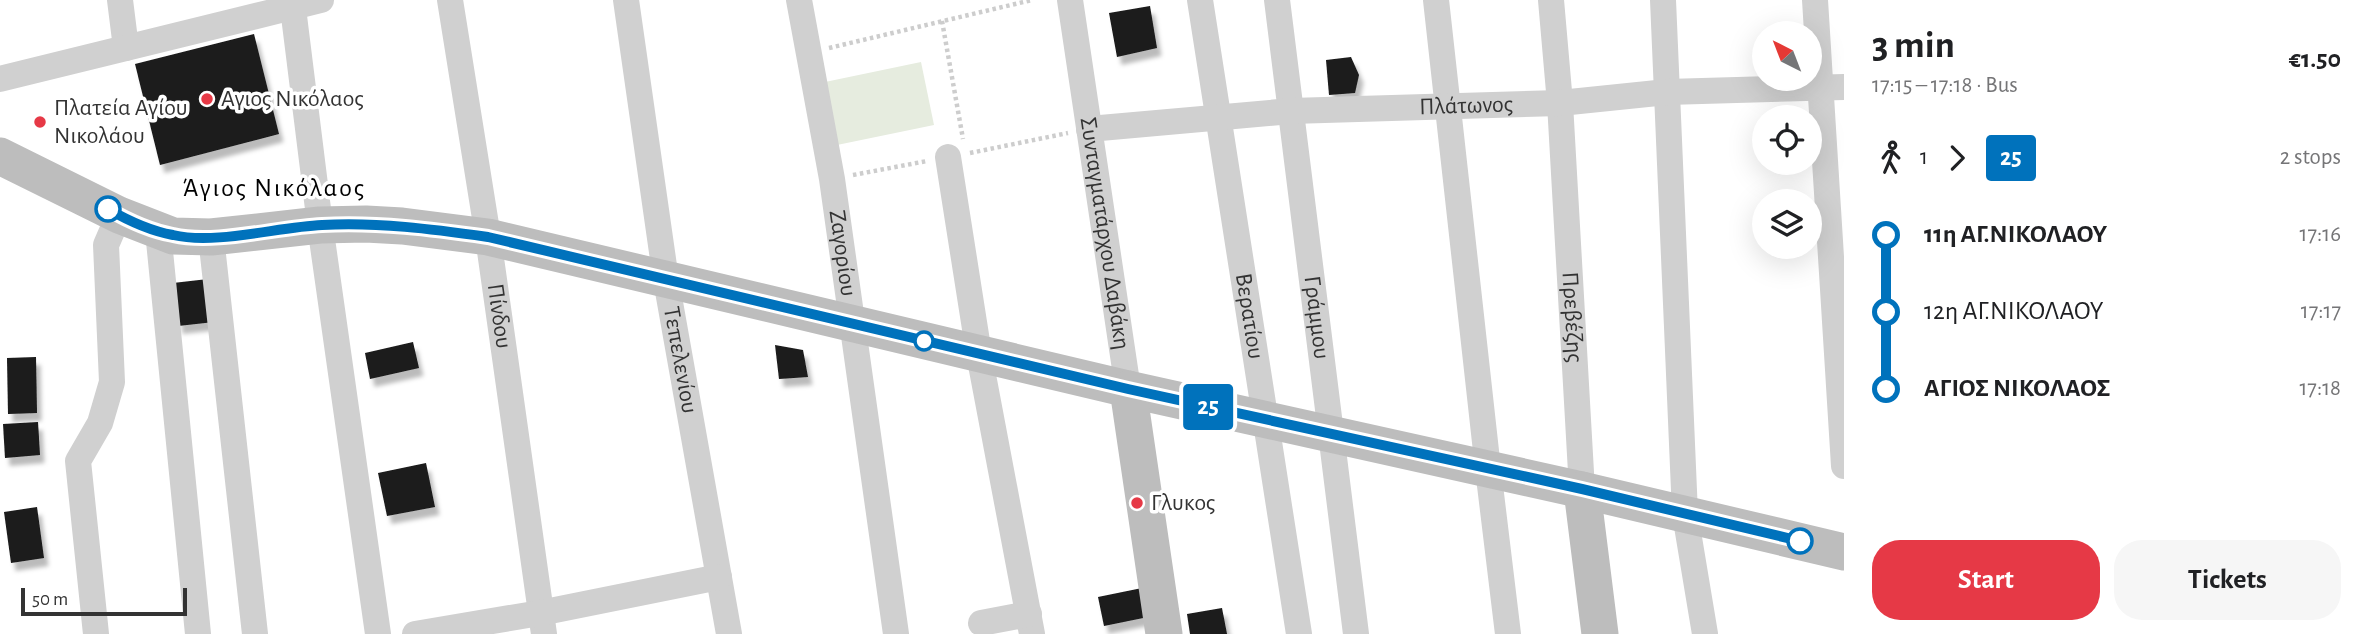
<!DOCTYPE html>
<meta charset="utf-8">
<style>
body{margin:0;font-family:"Alegreya Sans",sans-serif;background:#f6f6f6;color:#202124;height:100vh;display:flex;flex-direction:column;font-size:26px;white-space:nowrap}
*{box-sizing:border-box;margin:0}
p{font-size:23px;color:#757577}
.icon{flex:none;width:38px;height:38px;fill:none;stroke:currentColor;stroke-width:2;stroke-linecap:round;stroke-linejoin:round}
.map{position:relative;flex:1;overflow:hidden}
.sheet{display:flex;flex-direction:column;background:#fff;width:525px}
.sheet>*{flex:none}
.badge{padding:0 14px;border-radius:5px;font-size:24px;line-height:46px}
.needle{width:46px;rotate:318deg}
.buttons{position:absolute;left:1752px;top:21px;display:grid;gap:14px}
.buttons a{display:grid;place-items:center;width:70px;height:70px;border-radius:50%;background:#fff;box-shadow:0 7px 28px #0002;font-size:35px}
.scale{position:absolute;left:21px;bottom:18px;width:166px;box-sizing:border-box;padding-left:7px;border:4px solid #333;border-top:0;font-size:19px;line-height:24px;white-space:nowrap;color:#333;-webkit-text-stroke:5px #fff;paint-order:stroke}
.map>.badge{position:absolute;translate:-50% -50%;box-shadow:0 0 0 4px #fff}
.legs{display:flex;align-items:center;gap:10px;height:77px;padding:0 28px;font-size:23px}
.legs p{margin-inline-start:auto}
.headline{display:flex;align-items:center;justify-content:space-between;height:119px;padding:0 28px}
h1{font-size:38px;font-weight:700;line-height:52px}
.action{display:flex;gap:14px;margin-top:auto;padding:14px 28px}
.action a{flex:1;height:80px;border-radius:28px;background:#e63946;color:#fff;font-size:28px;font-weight:700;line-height:80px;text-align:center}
.action a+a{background:#f6f6f6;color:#202124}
ul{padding:0 28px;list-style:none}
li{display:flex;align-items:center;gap:24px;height:77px;font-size:26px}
li i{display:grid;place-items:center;width:10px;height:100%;margin:0 9px;background:currentColor}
li i::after{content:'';width:18px;height:18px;margin:-9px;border:5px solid;border-radius:50%;background:#fff}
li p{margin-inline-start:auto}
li:first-child i{background:linear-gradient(#0000 50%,currentColor 0)}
li:last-child i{background:linear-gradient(currentColor 50%,#0000 0)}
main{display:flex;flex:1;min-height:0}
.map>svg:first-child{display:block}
.green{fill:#e6ecdf}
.building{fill:#1a1a1a;filter:url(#shadow)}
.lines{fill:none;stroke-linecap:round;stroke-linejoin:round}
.path{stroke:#cdcdcd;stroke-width:4.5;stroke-dasharray:3.5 3.5;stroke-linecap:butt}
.street{stroke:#d0d0d0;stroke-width:26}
.secondary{stroke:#bdbdbd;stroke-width:37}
.line-1-casing{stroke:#fff;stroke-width:16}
.line-1{stroke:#0072bc;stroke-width:10}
.poi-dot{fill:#e63946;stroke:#fff;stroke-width:2.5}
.stop-1-dot{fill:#fff;stroke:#0072bc;stroke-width:3.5}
.labels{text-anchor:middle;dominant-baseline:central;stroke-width:7;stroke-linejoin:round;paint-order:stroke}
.poi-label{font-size:24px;fill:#333;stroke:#fff;text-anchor:start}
.street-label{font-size:24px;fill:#333;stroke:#fff}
.neighbourhood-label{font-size:26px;letter-spacing:2px;fill:#000;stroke:#fff}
</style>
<main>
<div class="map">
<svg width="1844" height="634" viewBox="0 0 1844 634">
<defs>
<filter id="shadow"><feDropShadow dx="4.5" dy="8" stdDeviation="2" flood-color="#0004"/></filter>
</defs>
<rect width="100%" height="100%" fill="#fff"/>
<path class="green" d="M921,62L934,125L837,145L825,82Z"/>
<g class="building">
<path d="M1150,6L1157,48L1117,57L1109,13Z"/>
<path d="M254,34L279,134L160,165L135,64Z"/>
<path d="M1351,57L1359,75L1355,93L1329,95L1326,60Z"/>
<path d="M208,279L214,322L178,326L173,283Z"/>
<path d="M413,342L419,368L370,379L365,353Z"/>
<path d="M775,345L803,350L808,377L779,379Z"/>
<path d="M36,357L37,413L8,414L7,358Z"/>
<path d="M38,422L40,455L5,458L3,424Z"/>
<path d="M426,463L435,507L387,516L378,473Z"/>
<path d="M37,507L44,558L11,563L4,512Z"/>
<path d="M1142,588L1148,617L1104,626L1098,597Z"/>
<path d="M1222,608L1227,634H1190L1187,614Z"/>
</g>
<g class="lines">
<g class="path">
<path d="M942,21L963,139"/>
<path d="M829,48L1032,0"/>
<path d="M970,153L1068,133"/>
<path d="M853,175L927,161"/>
</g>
<g class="street">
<path d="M120,0L126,48"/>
<path d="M292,0L320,225L378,634"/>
<path id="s1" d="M450,0L488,237L544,634"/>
<path id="s2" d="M626,0L666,280L729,634"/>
<path id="s3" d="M799,0L832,179L896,634"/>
<path id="s4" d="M1070,0L1128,389"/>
<path id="s5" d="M1200,0L1299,634"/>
<path id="s6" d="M1277,0L1356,634"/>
<path d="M1436,0L1488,469L1508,634"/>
<path id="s7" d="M1551,0L1560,103L1582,490"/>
<path d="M1663,0L1685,514L1705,634"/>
<path d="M1815,0L1844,466"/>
<path d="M0,79L321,0"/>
<path id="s8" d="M1089,129L1291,111L1560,103L1667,92L1844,87"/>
<path d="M948,157L979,354L1032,634"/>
<path d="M158,231L198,634"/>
<path d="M211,237L255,634"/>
<path d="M981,623L1029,614"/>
<path d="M96,634L78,461L100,423L112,382L106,245L119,215"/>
<path d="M415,634L540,613L719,577"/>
</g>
<g class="secondary">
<path d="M0,156L119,215L173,236L211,237L320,225L366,224L402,226L488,237L1128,389L1582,490L1844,552"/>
<path d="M1128,389L1164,634"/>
<path d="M1582,490L1600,634"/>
</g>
</g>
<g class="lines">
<g class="line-1-casing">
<path id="line-1" d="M108,209C127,220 151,231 173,235C216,245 277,227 322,225C378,222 432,229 488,237L1128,389L1582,489L1800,541"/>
</g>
<use href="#line-1" class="line-1"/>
</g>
<g class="poi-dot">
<circle cx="207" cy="99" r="7"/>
<circle cx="40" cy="122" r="7"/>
<circle cx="1137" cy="503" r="7"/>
</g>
<g class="stop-1-dot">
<circle cx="108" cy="209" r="12"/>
<circle cx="924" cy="341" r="9"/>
<circle cx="1800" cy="541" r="12"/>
</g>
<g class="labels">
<g class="poi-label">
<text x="221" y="99">Αγιος Νικόλαος</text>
<text x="54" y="108">Πλατεία Αγίου<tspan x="54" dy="28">Νικολάου</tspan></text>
<text x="1151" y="503">Γλυκος</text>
</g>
<g class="street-label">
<text stroke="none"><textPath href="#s8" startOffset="378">Πλάτωνος</textPath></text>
<text stroke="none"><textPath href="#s4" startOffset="236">Συνταγματάρχου Δαβάκη</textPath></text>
<text stroke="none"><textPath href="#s3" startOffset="257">Ζαγορίου</textPath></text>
<text stroke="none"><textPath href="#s1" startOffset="320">Πίνδου</textPath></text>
<text stroke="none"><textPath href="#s5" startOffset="320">Βερατίου</textPath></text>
<text stroke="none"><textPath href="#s6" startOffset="320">Γράμμου</textPath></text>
<text stroke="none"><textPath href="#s7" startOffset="318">Πρεβέζης</textPath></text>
<text stroke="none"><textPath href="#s2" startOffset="364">Τεπελενίου</textPath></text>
</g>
<g class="neighbourhood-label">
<text x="274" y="188">Άγιος Νικόλαος</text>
</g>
</g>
</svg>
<div class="buttons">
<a><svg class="needle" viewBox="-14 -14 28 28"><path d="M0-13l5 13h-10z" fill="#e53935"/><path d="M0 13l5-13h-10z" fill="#757577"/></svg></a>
<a><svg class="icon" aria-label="locate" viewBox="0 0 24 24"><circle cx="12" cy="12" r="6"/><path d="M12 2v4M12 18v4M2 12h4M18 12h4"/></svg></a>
<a><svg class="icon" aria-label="layers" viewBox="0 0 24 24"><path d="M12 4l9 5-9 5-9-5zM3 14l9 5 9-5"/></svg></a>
</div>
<div class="scale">50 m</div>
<b class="badge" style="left:1208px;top:407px;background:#0072bc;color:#fff">25</b>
</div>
<section class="sheet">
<div class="headline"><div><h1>3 min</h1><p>17:15 – 17:18 · Bus</p></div><b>€1.50</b></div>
<div class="legs"><svg class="icon" aria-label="walk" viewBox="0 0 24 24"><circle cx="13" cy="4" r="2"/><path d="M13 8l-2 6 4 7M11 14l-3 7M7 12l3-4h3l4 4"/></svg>1<svg class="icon" aria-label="forward" viewBox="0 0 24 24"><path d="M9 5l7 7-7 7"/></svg><b class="badge" style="background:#0072bc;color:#fff">25</b><p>2 stops</p></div>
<ul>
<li><i style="color:#0072bc"></i><b>11η ΑΓ.ΝΙΚΟΛΑΟΥ</b><p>17:16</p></li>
<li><i style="color:#0072bc"></i><span>12η ΑΓ.ΝΙΚΟΛΑΟΥ</span><p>17:17</p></li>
<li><i style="color:#0072bc"></i><b>ΑΓΙΟΣ ΝΙΚΟΛΑΟΣ</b><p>17:18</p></li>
</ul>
<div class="action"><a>Start</a><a>Tickets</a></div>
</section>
</main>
